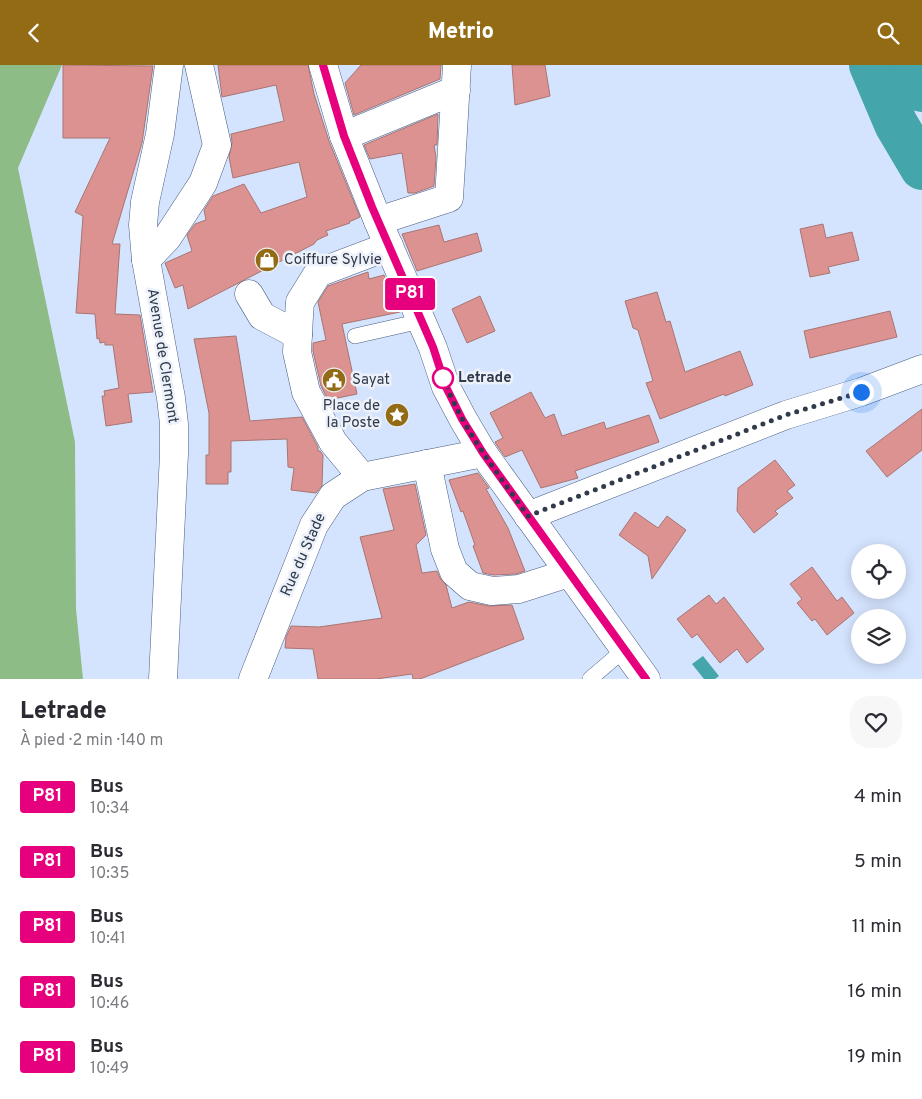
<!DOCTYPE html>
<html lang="fr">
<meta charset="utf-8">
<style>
body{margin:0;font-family:Overpass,sans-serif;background:#f7f7f7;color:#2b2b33;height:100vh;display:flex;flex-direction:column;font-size:19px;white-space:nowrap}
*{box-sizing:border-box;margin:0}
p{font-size:16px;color:#7c7c81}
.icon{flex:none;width:28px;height:28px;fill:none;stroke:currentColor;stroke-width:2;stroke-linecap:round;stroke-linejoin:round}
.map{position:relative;height:614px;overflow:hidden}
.details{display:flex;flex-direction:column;background:#fff;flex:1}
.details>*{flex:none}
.badge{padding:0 10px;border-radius:4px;font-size:18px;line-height:32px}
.controls{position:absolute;left:851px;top:479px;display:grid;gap:10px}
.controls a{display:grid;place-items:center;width:55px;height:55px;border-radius:50%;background:#fff;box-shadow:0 2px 12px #0003;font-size:25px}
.you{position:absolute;width:25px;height:25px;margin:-12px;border:4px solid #fff;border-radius:50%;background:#1a73e8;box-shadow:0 0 0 8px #1a73e833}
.map>.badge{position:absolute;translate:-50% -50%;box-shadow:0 0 0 2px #fff}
.round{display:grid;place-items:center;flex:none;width:52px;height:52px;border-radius:20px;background:#f7f7f7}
.head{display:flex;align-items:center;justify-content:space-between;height:85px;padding:0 20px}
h1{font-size:24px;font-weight:800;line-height:38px}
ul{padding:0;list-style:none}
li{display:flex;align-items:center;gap:15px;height:65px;padding:0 20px}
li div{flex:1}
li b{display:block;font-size:19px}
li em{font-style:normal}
li .badge{min-width:55px;font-weight:700;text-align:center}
header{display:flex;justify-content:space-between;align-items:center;height:65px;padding:0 20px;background:#936b14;color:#fff;font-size:22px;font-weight:800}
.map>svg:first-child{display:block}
.forest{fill:#8ebc86}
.water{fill:#44a5ab}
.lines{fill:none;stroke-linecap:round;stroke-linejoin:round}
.river{stroke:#44a5ab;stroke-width:44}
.building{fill:#dc9290;stroke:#a87573}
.lane-casing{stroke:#485d82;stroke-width:16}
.street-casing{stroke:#485d82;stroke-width:29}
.secondary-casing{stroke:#485d82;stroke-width:29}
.lane{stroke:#fff;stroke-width:15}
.street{stroke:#fff;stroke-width:28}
.secondary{stroke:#fff;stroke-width:28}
.line-casing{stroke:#fff;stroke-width:11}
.line{stroke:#e6007e;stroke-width:8}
.walk{stroke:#303a4b;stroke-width:5;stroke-dasharray:0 9}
.stop-dot{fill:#fff;stroke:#e6007e;stroke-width:2.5}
.labels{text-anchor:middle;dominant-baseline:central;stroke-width:5;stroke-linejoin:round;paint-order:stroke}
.poi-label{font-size:15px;fill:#303a4b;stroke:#ecf1fa;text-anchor:start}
.street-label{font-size:15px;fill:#303a4b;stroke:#ecf1fa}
.stop-label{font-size:15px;font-weight:bold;fill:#303a4b;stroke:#ecf1fa;text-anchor:start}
</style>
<header><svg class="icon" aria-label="back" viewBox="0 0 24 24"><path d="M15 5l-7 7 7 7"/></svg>Metrio<svg class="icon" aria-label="search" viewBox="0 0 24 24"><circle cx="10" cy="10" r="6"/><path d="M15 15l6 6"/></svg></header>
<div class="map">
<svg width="922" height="614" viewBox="0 0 922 614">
<rect width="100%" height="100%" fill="#d5e4fe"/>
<path class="forest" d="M0,0H62L18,103L75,377L76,544L83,614H0Z"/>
<path class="water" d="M703,591L719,611L715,614H704L692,599Z"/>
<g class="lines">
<g class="river">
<path d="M871,0L896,59L922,103"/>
<path d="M911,0L922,25"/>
</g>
</g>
<g class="building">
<path d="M63,0L153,1L142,78L112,179H120L115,249L140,250L153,327L128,329L132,357L106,361L102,331H105L104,326L119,323L113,280H105V277L100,278L99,273L97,274L95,249L76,248L83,151L75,147L110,73H63Z"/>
<path d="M218,0H308L314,29L329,76L360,152L349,157L350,158L326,166L328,170L317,175L314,179L188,244L183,220L175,223L165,198L192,186L187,170L195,159L206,155L204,145L213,131L244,119L261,148L307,132L299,97L233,113L229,92L232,77L231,69L284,56L276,20L222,32Z"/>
<path d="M361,0H441L440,14L354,50L345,18Z"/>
<path d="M512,0H545L550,31L515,40Z"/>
<path d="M438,49L437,80H434L436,92L434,121L415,128H408L402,88L370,94L364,80Z"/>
<path d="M823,159L826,173L852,167L859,195L828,202L830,208L810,212L800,164Z"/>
<path d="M439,160L444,177L477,168L482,186L417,206L402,169Z"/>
<path d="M368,207L369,214L384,210L400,247L342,259L357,329L328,335L321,321L313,286V278L326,275L318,237L328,221Z"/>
<path d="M657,227L666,257L670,256L685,307L740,286L753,320L725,331L724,329L660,354L646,318L653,316L638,265L633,263L625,236Z"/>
<path d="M480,231L495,266L467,278L452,244Z"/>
<path d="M890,246L897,272L810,293L804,266Z"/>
<path d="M236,271L250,356L302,352L318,382V386H320L323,390L322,421L316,428L291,425L294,403L288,402L287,374L231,376V407H228V419H206V390H209V348L194,274Z"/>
<path d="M531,327L545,353L554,349L562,371L604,357L606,364L649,350L659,377L575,406L578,413L541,423L522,385L505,392L496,379L495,377L503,373L490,348Z"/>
<path d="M922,344V385L887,412L866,386Z"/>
<path d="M775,395L795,420L787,426L793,433L775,446L778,449L754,468L737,446L738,423Z"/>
<path d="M478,408L489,423L486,424L508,463L525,506L516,509L493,510L483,508L473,481L475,480L463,446L461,447L449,415Z"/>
<path d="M415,419L426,470L416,480L422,508L437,506L440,513L446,520L452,543L469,537L489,541L512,540L524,574L420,614H413L412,609L376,614H318L313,584L285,583L286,572L291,561L319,562L382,553L360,472L394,465L383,424Z"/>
<path d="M635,447L658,463L667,451L686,465L652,514L648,491L619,470Z"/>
<path d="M812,502L837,536L842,532L854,548L827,570L815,554L812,556L797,538L802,534L790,519Z"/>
<path d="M709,530L716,539L724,532L764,584L747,598L737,584L720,598L697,569L692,573L677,554Z"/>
</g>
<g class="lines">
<g class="lane-casing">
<g id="lane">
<path d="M355,271L421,256"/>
<path d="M590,614L625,584"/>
</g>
</g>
<g class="street-casing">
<g id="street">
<path d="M344,71L456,25"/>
<path d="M378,156L449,133L457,0"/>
<path d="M146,195L167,173L203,118L217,80L199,0"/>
<path d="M249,229L262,251L298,270"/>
<path d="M427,399L445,484L454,507L470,521L492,526L519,524L569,508"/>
<path d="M362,412L333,377L306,327L297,287L299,251L300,237L318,208L389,181"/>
<path d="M528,451L786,350L861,327L922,304"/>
<path d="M253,614L314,460L333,431L362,412L483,388"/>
</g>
</g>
<g class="secondary-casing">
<g id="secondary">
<path d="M323,0L344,71L378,156L433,283L446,322L463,354L483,388L646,614"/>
<path d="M163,614L174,389V359L171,333L146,195L143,160L145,137L160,69L169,0"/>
</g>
</g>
<use href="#lane" class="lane"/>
<use href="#street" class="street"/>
<use href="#secondary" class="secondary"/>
</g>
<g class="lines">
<g class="line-casing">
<path id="line" d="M323,0L344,71L372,142L433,282L446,322L462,354L483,388L646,614"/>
</g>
<use href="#line" class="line"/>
<path class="walk" d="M443,313L442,309C460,361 496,406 528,451L786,350L861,327"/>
</g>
<defs>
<g id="shop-disc" transform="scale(1.25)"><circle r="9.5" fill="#936b14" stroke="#ecf1fa"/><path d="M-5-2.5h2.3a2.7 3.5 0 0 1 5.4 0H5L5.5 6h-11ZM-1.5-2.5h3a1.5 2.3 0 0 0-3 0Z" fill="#fff"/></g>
<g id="civic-disc" transform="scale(1.25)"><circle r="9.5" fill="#936b14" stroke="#ecf1fa"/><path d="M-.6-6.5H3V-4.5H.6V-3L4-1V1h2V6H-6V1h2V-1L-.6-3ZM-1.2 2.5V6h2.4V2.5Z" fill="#fff"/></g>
<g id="sight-disc" transform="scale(1.25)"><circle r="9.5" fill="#936b14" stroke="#ecf1fa"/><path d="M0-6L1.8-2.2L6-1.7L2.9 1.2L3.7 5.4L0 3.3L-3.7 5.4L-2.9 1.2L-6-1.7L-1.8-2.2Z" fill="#fff"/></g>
</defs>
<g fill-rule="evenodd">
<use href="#shop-disc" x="267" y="195"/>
<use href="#civic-disc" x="334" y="315"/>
<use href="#sight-disc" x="397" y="350"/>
</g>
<circle class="stop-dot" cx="443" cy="313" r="10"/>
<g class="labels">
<g class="poi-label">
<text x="284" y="195">Coiffure Sylvie</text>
<text x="352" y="315">Sayat</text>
<text x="380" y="341" text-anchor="end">Place de<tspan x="380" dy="17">la Poste</tspan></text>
</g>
<g class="street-label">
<text transform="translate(162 291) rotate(81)">Avenue de Clermont</text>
<text transform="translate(304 490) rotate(-66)">Rue du Stade</text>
</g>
<g class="stop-label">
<text x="458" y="313">Letrade</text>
</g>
</g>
</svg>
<div class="controls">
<a><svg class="icon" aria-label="locate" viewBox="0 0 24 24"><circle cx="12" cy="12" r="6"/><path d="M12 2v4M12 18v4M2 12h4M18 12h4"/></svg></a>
<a><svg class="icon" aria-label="layers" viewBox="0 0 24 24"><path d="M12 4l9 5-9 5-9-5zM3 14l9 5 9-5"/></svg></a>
</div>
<div class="you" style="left:861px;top:327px"></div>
<b class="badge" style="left:410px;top:229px;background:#e6007e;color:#fff">P81</b>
</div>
<section class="details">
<div class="head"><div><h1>Letrade</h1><p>À pied · 2 min · 140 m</p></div><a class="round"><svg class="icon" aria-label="heart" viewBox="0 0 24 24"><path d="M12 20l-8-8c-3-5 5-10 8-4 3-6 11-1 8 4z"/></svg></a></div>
<ul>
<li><span class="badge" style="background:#e6007e;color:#fff">P81</span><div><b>Bus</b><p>10:34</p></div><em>4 min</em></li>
<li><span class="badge" style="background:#e6007e;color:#fff">P81</span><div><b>Bus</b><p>10:35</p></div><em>5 min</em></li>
<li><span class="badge" style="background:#e6007e;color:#fff">P81</span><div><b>Bus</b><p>10:41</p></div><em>11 min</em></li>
<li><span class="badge" style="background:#e6007e;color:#fff">P81</span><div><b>Bus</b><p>10:46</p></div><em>16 min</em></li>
<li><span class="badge" style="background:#e6007e;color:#fff">P81</span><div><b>Bus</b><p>10:49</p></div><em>19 min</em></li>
</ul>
</section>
